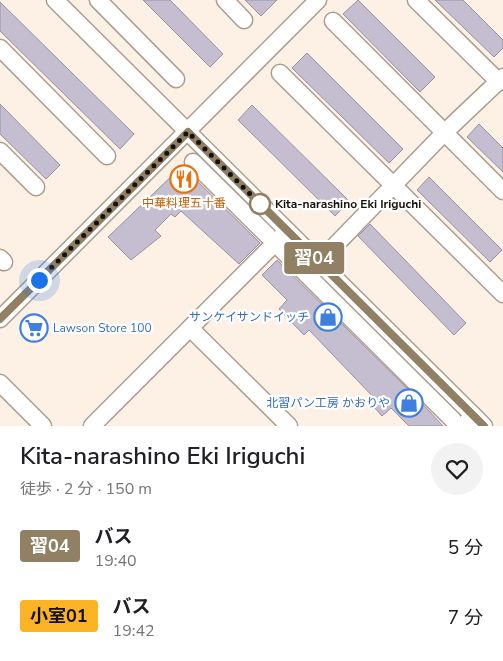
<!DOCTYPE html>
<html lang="ja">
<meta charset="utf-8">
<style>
body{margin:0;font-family:"Nunito Sans","Noto Sans JP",sans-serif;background:#f2f2f2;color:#202124;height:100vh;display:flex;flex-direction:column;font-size:19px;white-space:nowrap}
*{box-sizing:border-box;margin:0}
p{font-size:16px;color:#757577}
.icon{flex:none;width:28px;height:28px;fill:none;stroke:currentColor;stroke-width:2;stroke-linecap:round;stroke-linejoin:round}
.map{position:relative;height:426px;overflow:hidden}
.sheet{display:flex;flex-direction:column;background:#fff;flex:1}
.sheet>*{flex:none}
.badge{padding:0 10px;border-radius:4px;font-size:18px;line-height:32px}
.you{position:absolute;width:25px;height:25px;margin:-12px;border:4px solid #fff;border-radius:50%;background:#1a73e8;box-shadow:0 0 0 8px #1a73e833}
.map>.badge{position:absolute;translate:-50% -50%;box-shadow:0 0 0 2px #fff}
.round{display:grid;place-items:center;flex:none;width:52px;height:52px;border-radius:26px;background:#f2f2f2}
.head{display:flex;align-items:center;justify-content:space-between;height:85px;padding:0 20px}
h1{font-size:24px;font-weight:600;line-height:38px}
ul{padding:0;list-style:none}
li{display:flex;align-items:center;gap:15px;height:70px;padding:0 20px}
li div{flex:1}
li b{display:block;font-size:19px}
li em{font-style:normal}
li .badge{min-width:55px;font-weight:700;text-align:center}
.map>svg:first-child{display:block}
.building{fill:#c4bed0;stroke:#9791a2}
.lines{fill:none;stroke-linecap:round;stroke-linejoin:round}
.minor-casing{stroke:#ac9e8f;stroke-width:19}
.minor{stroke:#fff;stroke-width:16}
.line-casing{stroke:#fff;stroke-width:11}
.line{stroke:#918063;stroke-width:8}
.walk{stroke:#15100a;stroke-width:5;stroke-dasharray:0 9}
.stop-dot{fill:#fff;stroke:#918063;stroke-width:2.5}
.labels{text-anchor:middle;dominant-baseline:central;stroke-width:4.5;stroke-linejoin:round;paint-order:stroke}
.food-label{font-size:12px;fill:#c56008;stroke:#fff}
.stop-label{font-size:12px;font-weight:bold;fill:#15100a;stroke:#fff;text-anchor:start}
.shop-label{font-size:12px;fill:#366cbe;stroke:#fff;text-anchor:end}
</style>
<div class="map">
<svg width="503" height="426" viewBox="0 0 503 426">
<rect width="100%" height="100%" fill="#fdf1e5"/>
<g class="building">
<path d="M143,0H170L223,54L210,67Z"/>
<path d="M245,0H277L261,16Z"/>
<path d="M358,0L435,77L420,92L343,14Z"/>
<path d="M435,0H463L503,40V48L494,57Z"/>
<path d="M0,2L134,134L120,149L0,31Z"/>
<path d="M307,53L403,149L389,163L292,68Z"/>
<path d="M0,104L60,165L46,179L0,134Z"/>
<path d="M252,105L349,201L335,216L238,120Z"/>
<path d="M479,124L503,148V172L467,137Z"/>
<path d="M179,169L188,172L260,243L239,264L181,211L175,217L171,214L155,230L161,236L131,260L108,237Z"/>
<path d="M429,177L502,250L490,262L417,190Z"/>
<path d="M370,224L466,323L454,335L358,236Z"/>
<path d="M277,260L413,394L443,426H409L391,408L382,416L374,407L379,403L309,330L304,335L279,309L287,300L262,275Z"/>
</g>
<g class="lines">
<g class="minor-casing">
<g id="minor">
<path d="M55,0L484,426"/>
<path d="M98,0L176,79"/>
<path d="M225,0L244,20"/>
<path d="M416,0L499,82"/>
<path d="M333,21L503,191"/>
<path d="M0,48L107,156"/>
<path d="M280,73L503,294"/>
<path d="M0,151L36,187"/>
<path d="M193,162L268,236"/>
<path d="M281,249L453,420"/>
<path d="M0,258L4,262"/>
<path d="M319,262L445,132L503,77"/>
<path d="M0,319L318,0"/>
<path d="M190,328L289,426"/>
<path d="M0,383L43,426"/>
<path d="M92,426L287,231"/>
<path d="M463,426L473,415"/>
</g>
</g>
<use href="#minor" class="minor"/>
</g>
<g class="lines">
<g class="line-casing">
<path id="line" d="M0,319L188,132L484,426"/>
</g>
<use href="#line" class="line"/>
<path class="walk" d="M39,280L188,132L262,206L260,204"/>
</g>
<defs>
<g id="restaurant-ring" transform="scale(1.4375)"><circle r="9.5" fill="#fff" stroke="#e8710a" stroke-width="1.5"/><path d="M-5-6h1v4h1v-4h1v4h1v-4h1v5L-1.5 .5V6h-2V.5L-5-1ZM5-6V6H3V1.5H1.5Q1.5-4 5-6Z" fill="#e8710a"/></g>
<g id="shop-ring" transform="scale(1.4375)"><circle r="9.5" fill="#fff" stroke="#3f7fe0" stroke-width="1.5"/><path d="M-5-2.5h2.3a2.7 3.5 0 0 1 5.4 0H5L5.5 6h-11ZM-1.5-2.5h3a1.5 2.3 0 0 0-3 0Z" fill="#3f7fe0"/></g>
<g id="supermarket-ring" transform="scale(1.4375)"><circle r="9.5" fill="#fff" stroke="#3f7fe0" stroke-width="1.5"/><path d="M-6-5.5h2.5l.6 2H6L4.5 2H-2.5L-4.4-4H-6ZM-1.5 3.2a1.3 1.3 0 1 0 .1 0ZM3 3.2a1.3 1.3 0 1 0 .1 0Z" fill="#3f7fe0"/></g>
</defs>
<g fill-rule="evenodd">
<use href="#restaurant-ring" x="184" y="179"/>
<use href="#shop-ring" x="328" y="317"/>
<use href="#supermarket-ring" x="34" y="328"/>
<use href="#shop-ring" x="409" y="403"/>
</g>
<circle class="stop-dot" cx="260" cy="204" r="10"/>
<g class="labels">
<g class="food-label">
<text x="184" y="203">中華料理五十番</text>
</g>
<g class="stop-label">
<text x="275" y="204">Kita-narashino Eki Iriguchi</text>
</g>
<g class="shop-label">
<text x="309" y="317">サンケイサンドイッチ</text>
<text x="53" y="328" text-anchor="start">Lawson Store 100</text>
<text x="390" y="403">北習パン工房 かおりや</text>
</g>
</g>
</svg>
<div class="you" style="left:39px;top:280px"></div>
<b class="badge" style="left:314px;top:258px;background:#918063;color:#fff">習04</b>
</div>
<section class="sheet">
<div class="head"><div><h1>Kita-narashino Eki Iriguchi</h1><p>徒歩 · 2 分 · 150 m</p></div><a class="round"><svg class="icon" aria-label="heart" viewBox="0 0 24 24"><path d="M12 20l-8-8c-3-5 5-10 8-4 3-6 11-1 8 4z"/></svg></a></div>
<ul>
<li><span class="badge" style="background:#918063;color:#fff">習04</span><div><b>バス</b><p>19:40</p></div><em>5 分</em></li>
<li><span class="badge" style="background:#fcb426;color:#111">小室01</span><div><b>バス</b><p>19:42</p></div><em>7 分</em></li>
</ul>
</section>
